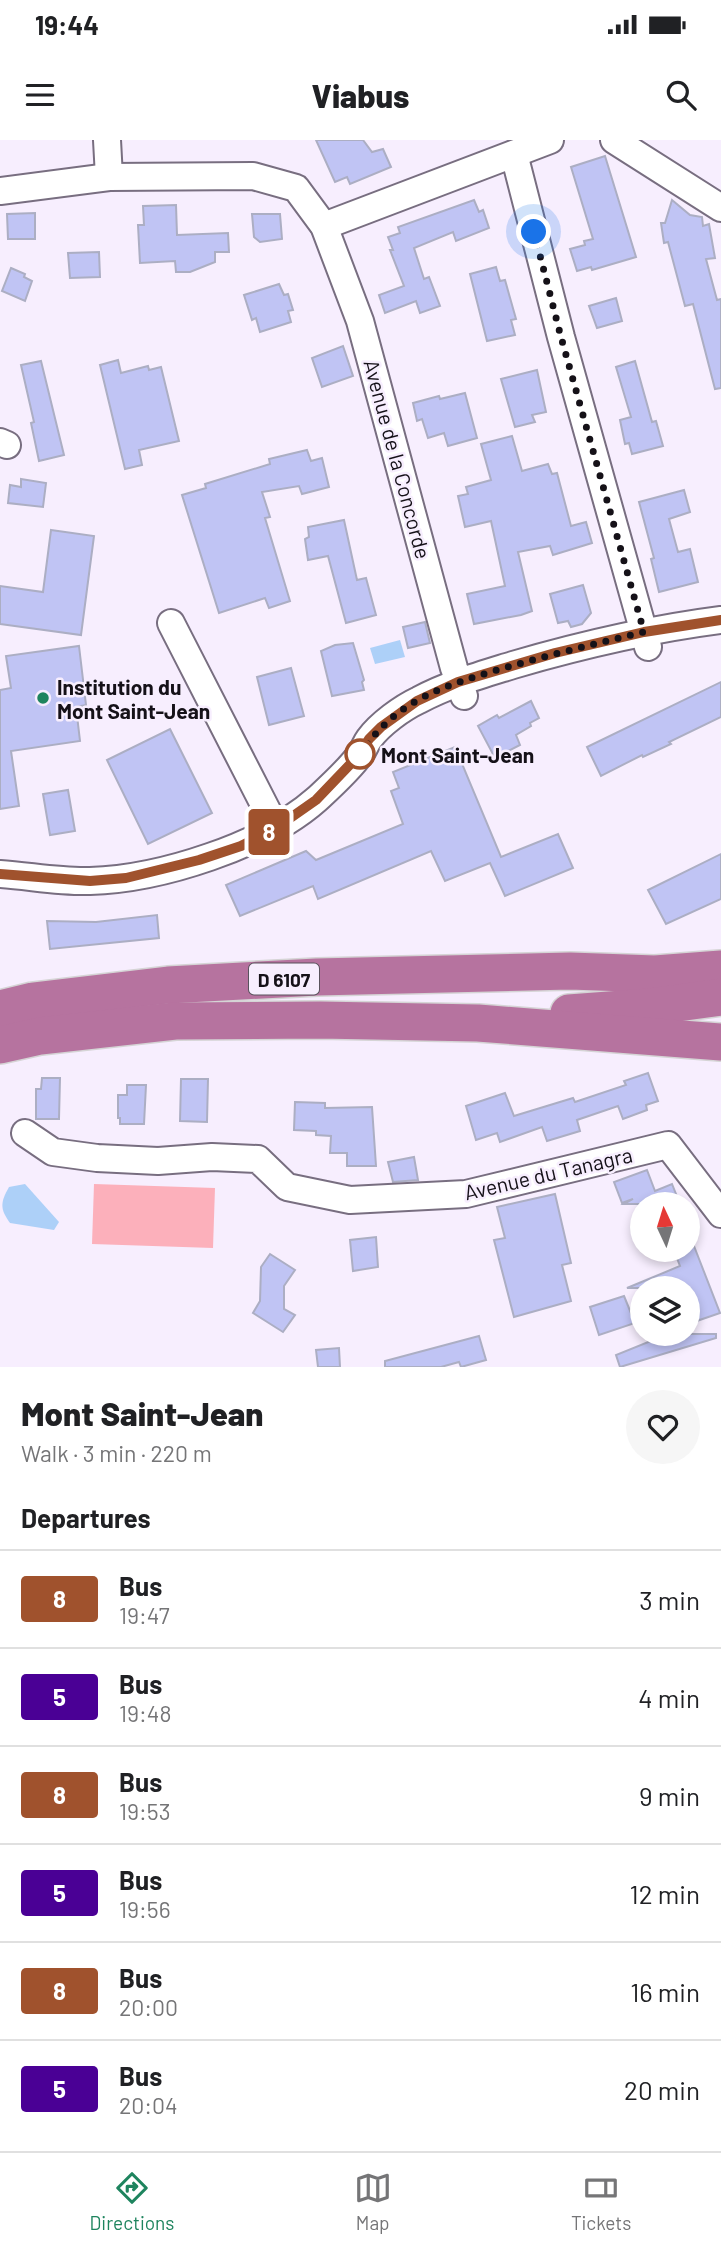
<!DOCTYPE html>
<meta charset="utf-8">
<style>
body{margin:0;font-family:Barlow,sans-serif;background:#f6f6f6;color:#202124;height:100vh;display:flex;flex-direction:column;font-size:26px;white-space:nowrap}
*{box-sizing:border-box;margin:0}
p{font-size:23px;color:#757577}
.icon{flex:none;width:38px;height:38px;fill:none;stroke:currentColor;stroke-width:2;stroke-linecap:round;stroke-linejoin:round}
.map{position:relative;height:1227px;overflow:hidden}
.details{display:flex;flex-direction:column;background:#fff;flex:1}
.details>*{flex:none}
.badge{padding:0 14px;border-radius:5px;font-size:24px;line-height:46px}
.needle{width:46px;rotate:356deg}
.tools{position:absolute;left:630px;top:1052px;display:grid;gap:14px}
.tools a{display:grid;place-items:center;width:70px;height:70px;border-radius:50%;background:#fff;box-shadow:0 4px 10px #0003;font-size:35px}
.you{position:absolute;width:35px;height:35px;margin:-18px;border:5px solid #fff;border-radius:50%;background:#1a73e8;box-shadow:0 0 0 10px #1a73e833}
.map>.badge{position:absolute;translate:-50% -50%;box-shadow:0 0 0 4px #fff}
h2{padding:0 21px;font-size:26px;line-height:63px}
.round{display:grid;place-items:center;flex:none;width:74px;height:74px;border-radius:37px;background:#f6f6f6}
.overview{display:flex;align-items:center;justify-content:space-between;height:119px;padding:0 21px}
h1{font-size:33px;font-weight:800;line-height:52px}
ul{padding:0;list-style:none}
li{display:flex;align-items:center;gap:21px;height:98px;padding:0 21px;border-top:2px solid #e0e0e0}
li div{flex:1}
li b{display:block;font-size:26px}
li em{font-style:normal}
li .badge{min-width:77px;font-weight:700;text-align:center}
.status{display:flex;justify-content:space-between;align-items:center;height:49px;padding:0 35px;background:#fff;direction:ltr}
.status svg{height:19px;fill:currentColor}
header{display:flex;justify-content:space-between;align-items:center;height:91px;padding:0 21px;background:#fff;font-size:32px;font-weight:800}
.tab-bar{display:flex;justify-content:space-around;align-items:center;height:98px;border-top:2px solid #e0e0e0;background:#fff;font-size:19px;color:#757577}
.tab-bar a{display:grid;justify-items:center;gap:4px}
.tab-bar .on{color:#1e845e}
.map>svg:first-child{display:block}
.green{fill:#fcb0bb}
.water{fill:#add0f8}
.building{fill:#c0c4f4;stroke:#acaec3;stroke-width:2}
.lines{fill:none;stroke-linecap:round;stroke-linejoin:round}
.minor-casing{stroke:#786e80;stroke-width:30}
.highway-casing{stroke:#d5d4d5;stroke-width:40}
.minor{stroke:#fff;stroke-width:26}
.highway{stroke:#b6739f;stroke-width:37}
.line-casing{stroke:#fff;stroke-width:16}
.line{stroke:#a0522d;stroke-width:10}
.walk{stroke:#151118;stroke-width:7;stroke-dasharray:0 12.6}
.poi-dot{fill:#1e845e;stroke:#f7eefe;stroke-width:2.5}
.stop-dot{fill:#fff;stroke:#a0522d;stroke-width:3.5}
.labels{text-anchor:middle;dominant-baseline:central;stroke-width:5;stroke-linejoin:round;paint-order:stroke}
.shield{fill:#f7eefe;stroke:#59535d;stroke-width:2}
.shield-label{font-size:19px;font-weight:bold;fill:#151118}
.street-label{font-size:21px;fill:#151118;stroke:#f7eefe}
.poi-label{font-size:21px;font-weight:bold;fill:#151118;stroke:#f7eefe;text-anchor:start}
.stop-label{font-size:21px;font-weight:bold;fill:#151118;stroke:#f7eefe;text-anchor:start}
</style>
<div class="status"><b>19:44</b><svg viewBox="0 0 49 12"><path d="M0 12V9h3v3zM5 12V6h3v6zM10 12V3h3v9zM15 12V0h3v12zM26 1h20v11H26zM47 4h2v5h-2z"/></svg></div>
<header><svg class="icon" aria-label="menu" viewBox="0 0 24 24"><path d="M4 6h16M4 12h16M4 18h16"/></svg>Viabus<svg class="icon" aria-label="search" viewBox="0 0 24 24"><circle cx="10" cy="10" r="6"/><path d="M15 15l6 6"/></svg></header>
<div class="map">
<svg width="721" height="1227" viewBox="0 0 721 1227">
<rect width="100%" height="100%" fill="#f7eefe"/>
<path class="green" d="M94,1044L215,1048L213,1108L92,1104Z"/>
<g class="water">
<path d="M400,500L405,517L375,524L370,508Z"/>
<path d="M25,1044L59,1082L54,1090L10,1083C0,1069 0,1063 9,1047Z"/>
</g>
<g class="building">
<path d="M316,0H363L372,12L383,9L391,27L350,44L347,37L335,42Z"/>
<path d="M605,16L636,117L592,130L591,127L577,131L570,109L585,105L584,101L593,99L571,27Z"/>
<path d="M474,60L479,72L483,70L489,88L456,101L453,92L414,108L424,139L429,137L440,166L420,173L416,161L385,173L379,155L404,146L390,110H393L388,97L400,93L398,87Z"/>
<path d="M672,60L690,75L702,77L703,86L709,84L715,118L706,119L717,160L721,159V248L715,249L693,164L685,166L668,102L664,103L661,83H665Z"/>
<path d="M176,65L177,95L228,93L229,112H215V122L190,132H176L175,121L140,123L138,85H144L143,66Z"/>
<path d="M35,73V99H8L7,74Z"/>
<path d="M252,74H280L282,99L260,102L254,97Z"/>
<path d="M99,112L100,137L70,138L68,113Z"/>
<path d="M496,127L500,141L505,140L516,179L511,180L515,195L487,201L470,134Z"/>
<path d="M11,128L25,134L24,137L32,141L25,161L2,151Z"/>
<path d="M279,144L284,155L288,154L293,170L288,171L291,182L260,192L256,178L252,180L244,155Z"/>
<path d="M616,158L622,181L597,188L589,166Z"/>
<path d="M343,206L353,236L322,247L312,218Z"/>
<path d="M118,220L121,233L148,226L149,230L161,227L179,301L139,310L142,325L125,329L100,225Z"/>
<path d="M41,221L64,315L39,321L31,283L34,282L21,225Z"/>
<path d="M635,221L652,282L656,281L663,306L632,314L629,303L625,304L620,280L631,277L616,227Z"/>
<path d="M537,230L546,272L532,275L535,282L515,287L501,239Z"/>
<path d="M465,253L477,298L448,306L444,293L428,298L422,279L417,281L413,263L439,256L440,259Z"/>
<path d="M512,296L522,331L548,324L552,334L557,333L571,386L586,382L592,403L553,415L550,406L518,412L532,471L521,475L474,484L467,454L505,446L491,381L465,387L458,356L468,354L466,347L491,340L481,304Z"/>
<path d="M307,310L311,321L322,318L329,347L302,354L299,346L262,352L270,377L265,378L290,461L269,468L265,458L219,473L182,355L206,348L205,344L270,324L269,319Z"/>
<path d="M21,339L46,343L43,367L8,363L10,345L21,347Z"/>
<path d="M684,350L690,372L669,379L678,412L690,409L698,442L659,452L651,419L654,418L639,362Z"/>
<path d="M344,380L357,440L366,438L376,475L346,483L328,416L308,420L305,399L309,397L308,387Z"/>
<path d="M51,390L94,396L81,495L0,484V446L43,452Z"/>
<path d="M583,445L591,473L582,484L571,487L568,481L558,483L550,454Z"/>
<path d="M425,482L430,503L408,508L403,487Z"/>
<path d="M353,503L364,540L362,542L364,550L332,556L321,511L335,505Z"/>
<path d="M79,506L86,565L76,567L80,601L11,611L19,666L0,669V550L11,548L6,516Z"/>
<path d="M291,528L304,576L269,585L257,537Z"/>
<path d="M721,542V577L669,602L671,604L643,617L642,615L601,636L587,607Z"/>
<path d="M531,561L539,578L530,583L531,586L516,595L520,605L495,618L478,586L497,575L499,578Z"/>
<path d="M170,589L212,673L148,704L107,620Z"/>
<path d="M455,607L501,717L558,694L573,728L505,756L490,723L445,741L431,711L318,759L313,746L240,776L226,745L306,711L316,720L403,684L391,651L399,648L393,632Z"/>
<path d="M68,650L75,691L50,695L43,654Z"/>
<path d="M721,714V759L666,784L648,750Z"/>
<path d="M157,775L159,798L50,809L47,781L96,782Z"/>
<path d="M648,933L658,961L646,965L647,970L623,979L618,966L577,980L580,991L547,1001L542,987L500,1002L497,993L476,1000L466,966L505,953L514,976L573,958L575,962L626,945L624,941Z"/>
<path d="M42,938H60L59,979H36V949H41Z"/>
<path d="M181,939H208L207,982L180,981Z"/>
<path d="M127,945H146L144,984H120V978H118V955H127Z"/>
<path d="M295,962L325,963V968L372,967L376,1026H347V1013H330L331,996L316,995V991L294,990Z"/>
<path d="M414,1017L418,1040L393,1042L388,1022Z"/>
<path d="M647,1030L655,1051L672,1044L680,1064H624L633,1059L622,1063L614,1042Z"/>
<path d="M555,1054L571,1123L562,1125L571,1161L514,1177L494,1100L505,1098L497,1067Z"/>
<path d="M376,1097L378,1127L353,1131L350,1100Z"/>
<path d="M694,1106L720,1173L688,1184V1148H627L680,1126L675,1113Z"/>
<path d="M270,1114L295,1130L284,1146V1169L295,1175L283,1192L253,1173L260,1161L261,1127Z"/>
<path d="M624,1156L635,1183L599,1195L590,1167Z"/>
<path d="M668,1194H716V1198L620,1227L616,1215Z"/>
<path d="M479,1196L486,1220L461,1227L459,1222L441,1227H385V1221Z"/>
<path d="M339,1208L340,1227H318L316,1210Z"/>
</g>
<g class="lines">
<g class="minor-casing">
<g id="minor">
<path d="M107,0L109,37"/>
<path d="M614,0L721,68"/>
<path d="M514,14L561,197L648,507"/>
<path d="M0,51L109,37L253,36L296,48L324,86L360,181L454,528L464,556"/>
<path d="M324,86L550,0"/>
<path d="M0,302L7,305"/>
<path d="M171,483L276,688"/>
<path d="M0,734C30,736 60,742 90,741C160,739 264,706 317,659C331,646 350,629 361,613C364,609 366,603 369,599C380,584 402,568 419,560C449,544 481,535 513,525C582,505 650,489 721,480"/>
<path d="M25,993L53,1012L97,1018L158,1021L212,1017L258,1019L287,1047L350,1060L466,1054L668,1005L721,1074"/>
</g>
</g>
<g class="highway-casing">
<g id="highway">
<path d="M0,869L33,861L168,845L317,837L570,831L655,834L721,829"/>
<path d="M569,873L649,867L721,857"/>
<path d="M0,905L40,896L175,881L320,880L478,883L721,902"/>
</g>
</g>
<use href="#minor" class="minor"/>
<use href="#highway" class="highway"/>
</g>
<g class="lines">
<g class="line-casing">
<path id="line" d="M0,734L90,741L126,738L199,720L241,706L276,688L316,660L360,614L369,599L381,587L417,561L458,542L555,513L644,492L721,480"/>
</g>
<use href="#line" class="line"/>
<path class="walk" d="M360,614C375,592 394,573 418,560C445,545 474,537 504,528C550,515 597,503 644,492L561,197L534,92"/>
</g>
<circle class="poi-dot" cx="43" cy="558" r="7"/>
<circle class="stop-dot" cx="360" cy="614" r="14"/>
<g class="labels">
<rect class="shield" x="249" y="823.5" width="70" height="31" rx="5"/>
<g class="shield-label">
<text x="284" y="839">D 6107</text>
</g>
<g class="street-label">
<text transform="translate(398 319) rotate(75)">Avenue de la Concorde</text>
<text transform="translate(548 1033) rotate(-13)">Avenue du Tanagra</text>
</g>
<g class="poi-label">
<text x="57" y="546">Institution du<tspan x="57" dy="24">Mont Saint-Jean</tspan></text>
</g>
<g class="stop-label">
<text x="381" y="614">Mont Saint-Jean</text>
</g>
</g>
</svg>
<div class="tools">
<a><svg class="needle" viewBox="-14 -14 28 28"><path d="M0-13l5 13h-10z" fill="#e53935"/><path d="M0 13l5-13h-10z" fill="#757577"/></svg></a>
<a><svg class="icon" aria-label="layers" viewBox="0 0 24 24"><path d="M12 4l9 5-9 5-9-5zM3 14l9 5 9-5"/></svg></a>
</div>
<div class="you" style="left:534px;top:92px"></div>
<b class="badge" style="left:269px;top:692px;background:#a0522d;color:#fff">8</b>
</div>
<section class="details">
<div class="overview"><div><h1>Mont Saint-Jean</h1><p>Walk · 3 min · 220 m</p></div><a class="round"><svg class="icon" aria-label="heart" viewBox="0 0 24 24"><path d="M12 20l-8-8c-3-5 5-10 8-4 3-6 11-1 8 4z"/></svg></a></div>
<h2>Departures</h2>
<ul>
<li><span class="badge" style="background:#a0522d;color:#fff">8</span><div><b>Bus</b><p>19:47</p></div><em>3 min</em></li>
<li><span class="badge" style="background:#4a0095;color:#fff">5</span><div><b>Bus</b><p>19:48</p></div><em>4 min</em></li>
<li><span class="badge" style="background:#a0522d;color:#fff">8</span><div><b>Bus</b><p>19:53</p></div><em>9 min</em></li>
<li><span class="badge" style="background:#4a0095;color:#fff">5</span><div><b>Bus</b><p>19:56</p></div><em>12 min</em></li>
<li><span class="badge" style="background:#a0522d;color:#fff">8</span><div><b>Bus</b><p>20:00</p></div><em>16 min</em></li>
<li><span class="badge" style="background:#4a0095;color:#fff">5</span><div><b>Bus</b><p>20:04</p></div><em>20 min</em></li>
</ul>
</section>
<nav class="tab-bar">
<a class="on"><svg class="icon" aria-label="directions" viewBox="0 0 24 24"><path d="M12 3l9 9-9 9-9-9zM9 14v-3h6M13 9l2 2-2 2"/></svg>Directions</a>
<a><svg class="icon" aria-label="map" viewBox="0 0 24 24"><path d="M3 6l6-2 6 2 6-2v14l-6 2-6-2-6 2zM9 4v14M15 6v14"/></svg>Map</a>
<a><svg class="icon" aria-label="tickets" viewBox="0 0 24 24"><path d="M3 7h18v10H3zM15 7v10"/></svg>Tickets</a>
</nav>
